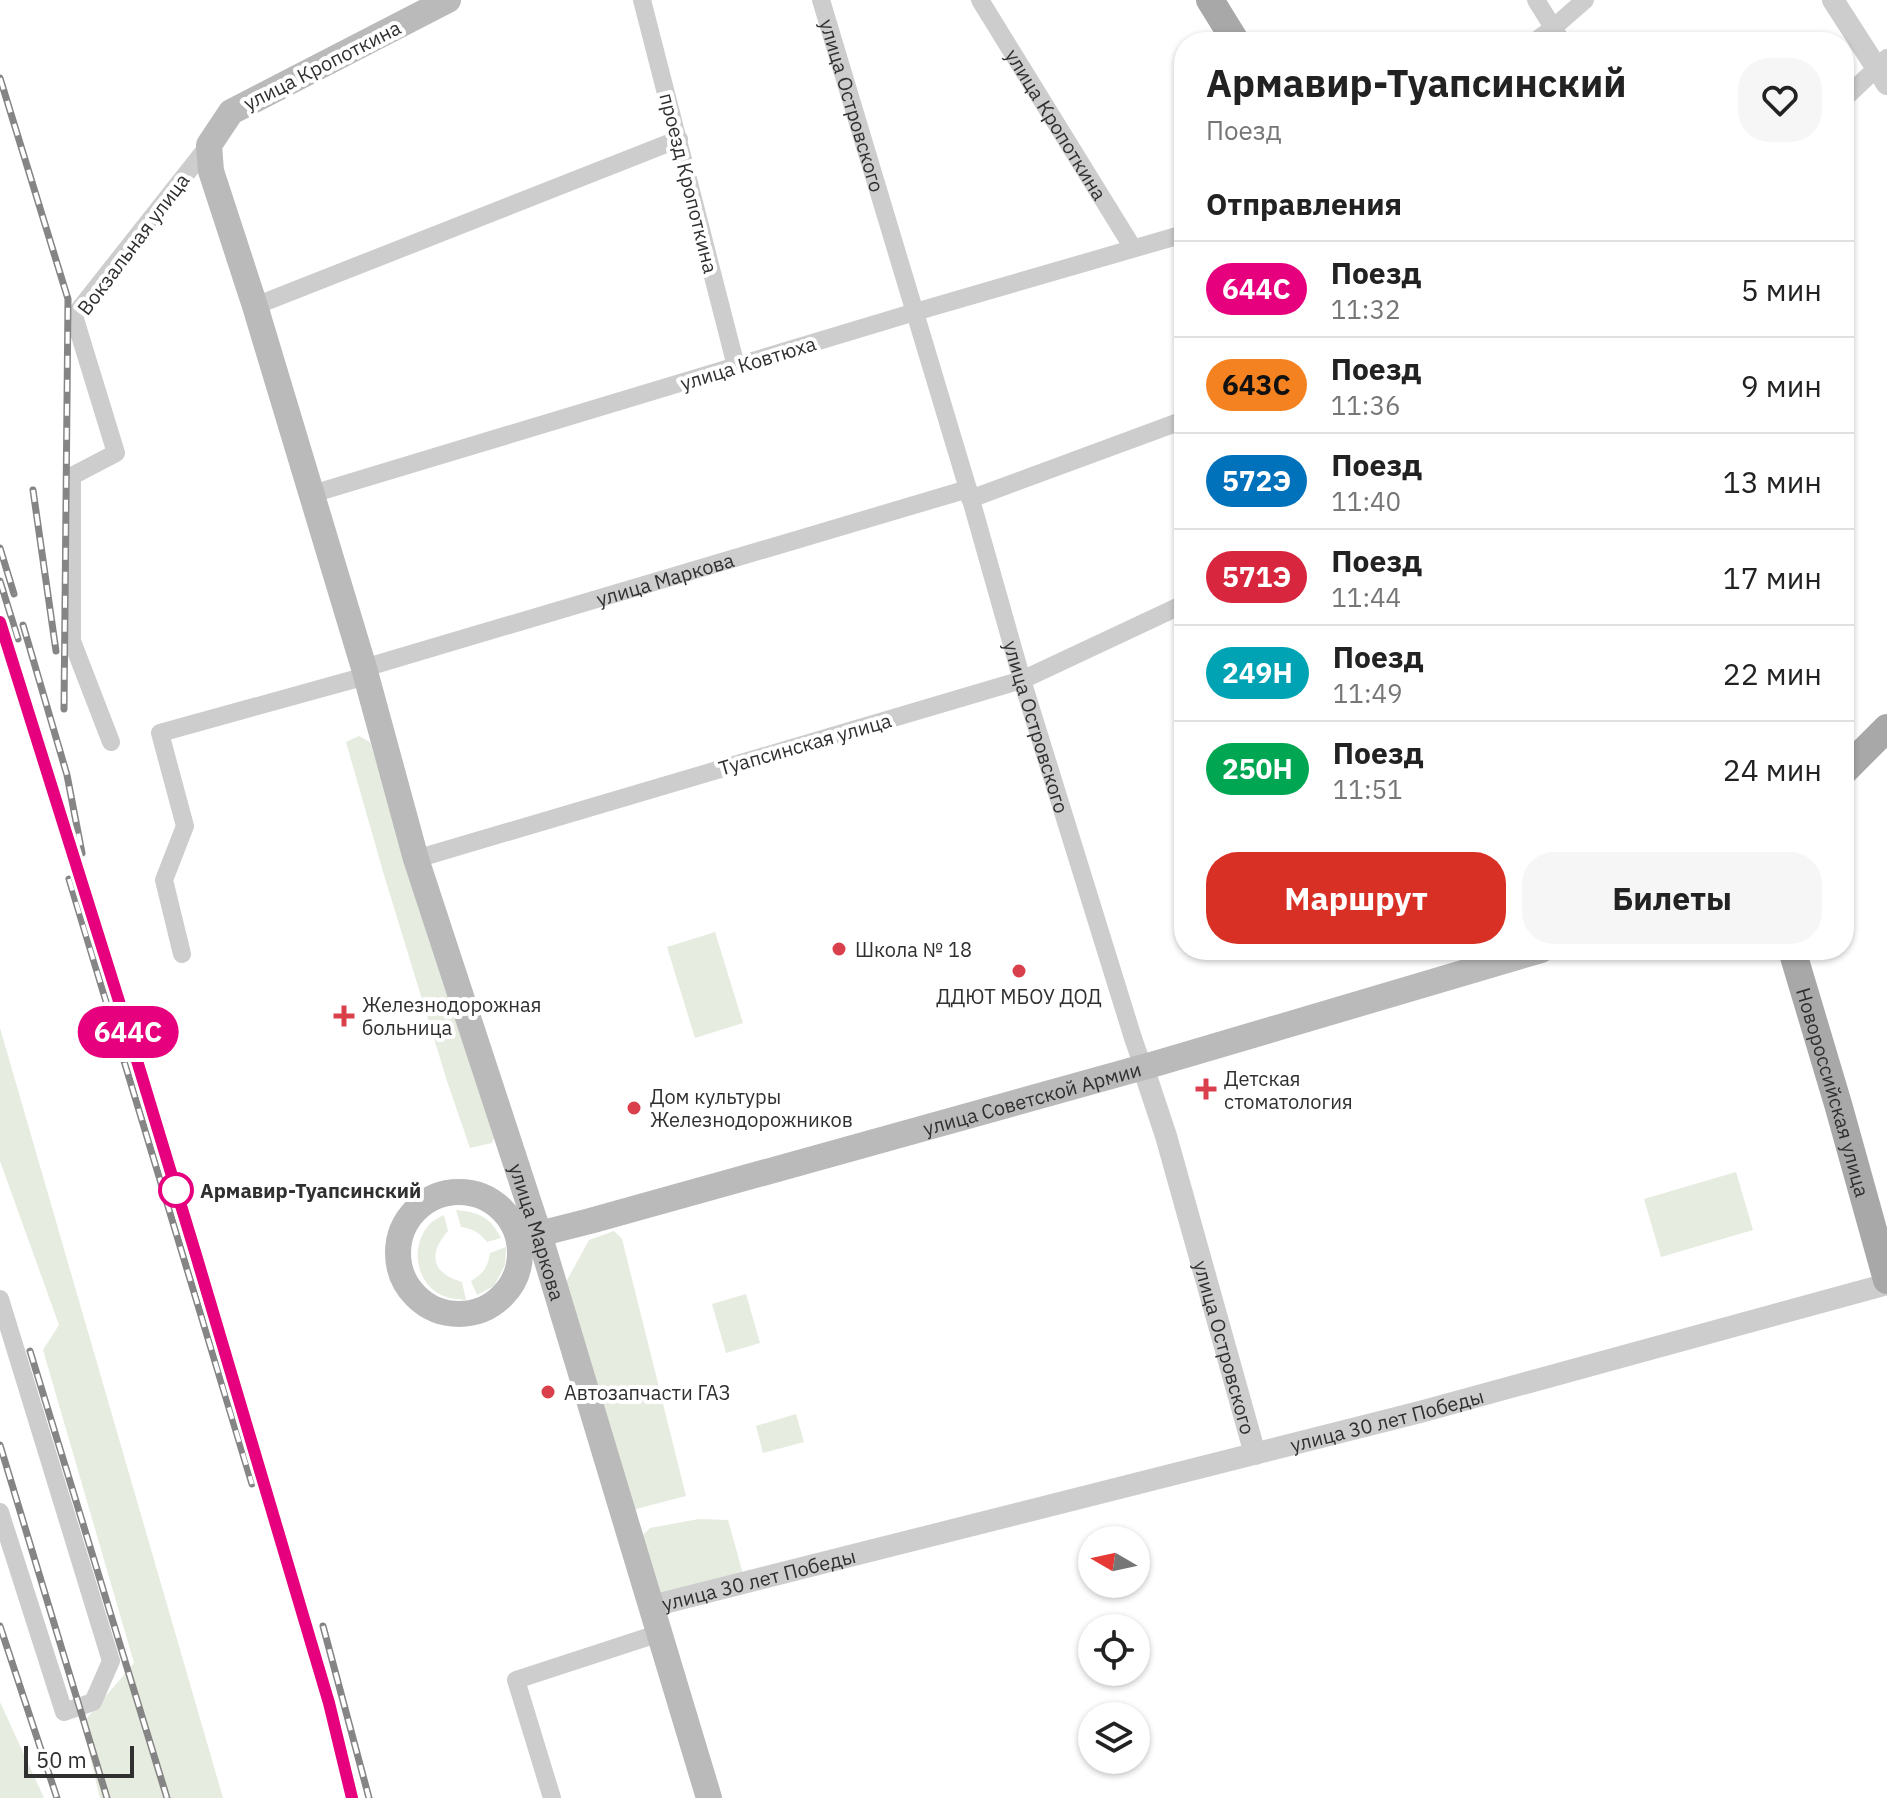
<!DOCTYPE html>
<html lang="ru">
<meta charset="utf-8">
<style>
body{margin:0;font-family:"IBM Plex Sans",sans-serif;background:#f6f6f6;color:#222;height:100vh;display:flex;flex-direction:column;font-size:30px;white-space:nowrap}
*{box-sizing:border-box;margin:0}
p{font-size:26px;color:#767676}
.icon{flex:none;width:44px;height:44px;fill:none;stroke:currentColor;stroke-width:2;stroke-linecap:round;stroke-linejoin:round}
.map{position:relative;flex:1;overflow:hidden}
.details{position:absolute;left:1174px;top:32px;width:680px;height:928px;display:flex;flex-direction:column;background:#fff;border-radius:32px;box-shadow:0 2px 6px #0004}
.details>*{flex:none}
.badge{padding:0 16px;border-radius:26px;font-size:28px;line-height:52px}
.needle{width:52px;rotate:279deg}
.buttons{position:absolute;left:1078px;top:1526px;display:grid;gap:16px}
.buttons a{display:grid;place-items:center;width:72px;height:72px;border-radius:50%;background:#fff;box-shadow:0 2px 6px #0004;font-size:40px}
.scale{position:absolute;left:24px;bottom:20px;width:110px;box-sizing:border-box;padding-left:8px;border:4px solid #303030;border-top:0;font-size:22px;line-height:28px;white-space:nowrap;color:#303030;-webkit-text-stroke:6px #fff;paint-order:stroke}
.map>.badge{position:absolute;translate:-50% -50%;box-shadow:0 0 0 4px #fff}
h2{padding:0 32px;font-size:30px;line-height:72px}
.round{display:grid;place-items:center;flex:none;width:84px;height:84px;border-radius:32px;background:#f6f6f6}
.summary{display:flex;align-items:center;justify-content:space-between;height:136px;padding:0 32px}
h1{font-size:38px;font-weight:700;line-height:60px}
.button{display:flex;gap:16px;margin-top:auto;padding:16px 32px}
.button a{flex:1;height:92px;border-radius:32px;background:#d93025;color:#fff;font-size:32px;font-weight:700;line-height:92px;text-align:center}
.button a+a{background:#f6f6f6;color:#222}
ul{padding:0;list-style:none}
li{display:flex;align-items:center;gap:24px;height:96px;padding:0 32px;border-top:2px solid #e0e0e0}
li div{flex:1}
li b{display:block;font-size:30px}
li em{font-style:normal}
li .badge{min-width:88px;font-weight:700;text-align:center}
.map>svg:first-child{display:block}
.green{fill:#e6ecdf}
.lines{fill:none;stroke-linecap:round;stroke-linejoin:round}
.minor{stroke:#cdcdcd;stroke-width:18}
.tertiary{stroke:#cdcdcd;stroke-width:22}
.secondary{stroke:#bababa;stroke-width:26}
.primary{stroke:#a8a8a8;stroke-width:28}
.rail-casing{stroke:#858585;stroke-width:7}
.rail{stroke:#fff;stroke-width:4;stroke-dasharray:12;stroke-linecap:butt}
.line-casing{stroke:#fff;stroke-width:18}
.line{stroke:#e6007e;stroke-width:12}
.poi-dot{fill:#da404b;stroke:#fff;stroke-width:3}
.stop-dot{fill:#fff;stroke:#e6007e;stroke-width:4}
.labels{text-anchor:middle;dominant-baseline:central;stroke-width:8;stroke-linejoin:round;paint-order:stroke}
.street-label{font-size:20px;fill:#303030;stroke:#fff}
.poi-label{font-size:20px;fill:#303030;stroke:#fff;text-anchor:start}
.stop-label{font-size:20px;font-weight:bold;fill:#303030;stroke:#fff;text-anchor:start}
</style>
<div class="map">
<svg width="1887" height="1798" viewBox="0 0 1887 1798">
<rect width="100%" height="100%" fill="#fff"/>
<g class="green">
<path d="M359,736L370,742L496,1133L492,1143L470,1148L447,1081L384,875L346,742Z"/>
<path d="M715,932L743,1023L695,1038L667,947Z"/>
<path d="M0,1028L223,1798H100L82,1724L134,1663L43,1350L59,1325L0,1161Z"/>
<path d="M1736,1172L1753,1230L1661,1257L1644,1199Z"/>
<path d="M456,1210C479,1212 490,1217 501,1238L487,1242C479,1232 473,1229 461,1227Z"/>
<path d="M444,1215L448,1231C428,1254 431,1273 462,1282L466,1300C460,1299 452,1299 446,1297C417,1287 409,1249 428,1226C432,1221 438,1218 444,1215Z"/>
<path d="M614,1231L622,1239L686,1496L632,1510L566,1282L589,1240Z"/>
<path d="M506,1247L505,1265L494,1286L477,1295L471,1281C483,1274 488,1267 490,1253Z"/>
<path d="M746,1294L760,1343L726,1353L712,1304Z"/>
<path d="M796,1414L804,1442L763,1453L756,1426Z"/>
<path d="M699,1519L728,1520L743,1574L666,1596L653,1591L639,1539L650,1528Z"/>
<path d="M0,1702L44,1798H0Z"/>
</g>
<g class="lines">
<g class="minor">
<path d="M642,0L736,366"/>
<path id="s1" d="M821,0L968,489L1022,680L1133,1038L1143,1067"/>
<path id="s2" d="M980,0L1133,248"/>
<path d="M1536,0L1562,42"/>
<path d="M1534,42L1553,28L1585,0"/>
<path d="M1844,99L1887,58"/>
<path d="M255,306L679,139"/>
<path d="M312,494L915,312L1184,234"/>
<path d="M970,499L1184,420"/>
<path id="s3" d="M364,668L968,489"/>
<path d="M111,742L72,641V476L116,453L74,316L209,145"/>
<path d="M416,859L1022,680L1184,604"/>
<path d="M182,954L164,880L185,826L160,733L366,676"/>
<path d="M0,1299L111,1661L93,1702L64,1712L0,1512"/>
<path d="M552,1798L516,1680L660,1633"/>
</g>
<g class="tertiary">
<path d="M1833,0L1887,84"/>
<path id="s4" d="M1143,1067L1166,1136L1255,1454"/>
<path id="s5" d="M652,1606L1420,1412L1887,1284"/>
</g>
<g class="secondary">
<path id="s6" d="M448,0L231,112L209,145L211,171L255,306L364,668L416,859L539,1234L709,1798"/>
<circle cx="459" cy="1253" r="61"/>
<path id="s7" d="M519,1239L590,1221L1158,1063L1541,950"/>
</g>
<g class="primary">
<path d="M1210,0L1236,42"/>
<path d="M1844,771L1887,728"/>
<path id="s8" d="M1792,950L1838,1104L1887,1280"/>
</g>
<g class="rail-casing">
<g id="rail">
<path d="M0,78L68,299L64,709"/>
<path d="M33,490L56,651"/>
<path d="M0,548L14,594"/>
<path d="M0,581L18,639"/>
<path d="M0,622L118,998L176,1190L329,1703L352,1798"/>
<path d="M23,625L67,775L82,853"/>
<path d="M69,879L252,1484"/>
<path d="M30,1351L167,1798"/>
<path d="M0,1445L107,1798"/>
<path d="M0,1626L57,1798"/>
<path d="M323,1626L369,1798"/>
</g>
</g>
<use href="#rail" class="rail"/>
</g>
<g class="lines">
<g class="line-casing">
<path id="line" d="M0,622L118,998L196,1255L329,1703L352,1798"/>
</g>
<use href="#line" class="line"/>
</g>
<g class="poi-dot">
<circle cx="839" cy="949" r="8"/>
<circle cx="1019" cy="971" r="8"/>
<path d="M340 1004h8v8h8v8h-8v8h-8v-8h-8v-8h8z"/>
<path d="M1202 1077h8v8h8v8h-8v8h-8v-8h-8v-8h8z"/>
<circle cx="634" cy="1108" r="8"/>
<circle cx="548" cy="1392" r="8"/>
</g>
<circle class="stop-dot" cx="176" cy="1190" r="16"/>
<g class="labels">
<g class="street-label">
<text transform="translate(322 65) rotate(-27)">улица Кропоткина</text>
<text stroke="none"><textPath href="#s1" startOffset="110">улица Островского</textPath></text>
<text stroke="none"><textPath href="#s2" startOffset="146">улица Кропоткина</textPath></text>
<text transform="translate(689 183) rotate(76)">проезд Кропоткина</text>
<text transform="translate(133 244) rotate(-53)">Вокзальная улица</text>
<text transform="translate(748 363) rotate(-17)">улица Ковтюха</text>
<text stroke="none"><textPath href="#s3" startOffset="314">улица Маркова</textPath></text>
<text stroke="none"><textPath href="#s1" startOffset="758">улица Островского</textPath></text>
<text transform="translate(805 744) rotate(-16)">Туапсинская улица</text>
<text stroke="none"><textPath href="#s8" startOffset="148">Новороссийская улица</textPath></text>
<text stroke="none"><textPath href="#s7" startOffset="532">улица Советской Армии</textPath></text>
<text stroke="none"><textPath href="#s6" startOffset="1420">улица Маркова</textPath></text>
<text stroke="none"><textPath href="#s4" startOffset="292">улица Островского</textPath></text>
<text stroke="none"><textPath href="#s5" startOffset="758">улица 30 лет Победы</textPath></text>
<text stroke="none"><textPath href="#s5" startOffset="110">улица 30 лет Победы</textPath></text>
</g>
<g class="poi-label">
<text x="855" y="949">Школа № 18</text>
<text x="1019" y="996" text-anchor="middle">ДДЮТ МБОУ ДОД</text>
<text x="362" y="1004">Железнодорожная<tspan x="362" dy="23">больница</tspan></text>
<text x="1224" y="1078">Детская<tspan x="1224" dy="23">стоматология</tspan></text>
<text x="650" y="1096">Дом культуры<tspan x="650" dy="23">Железнодорожников</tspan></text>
<text x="564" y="1392">Автозапчасти ГАЗ</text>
</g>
<g class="stop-label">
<text x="200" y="1190">Армавир-Туапсинский</text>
</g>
</g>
</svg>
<div class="buttons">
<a><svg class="needle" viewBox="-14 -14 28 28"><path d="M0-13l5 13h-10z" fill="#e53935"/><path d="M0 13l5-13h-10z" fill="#767676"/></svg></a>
<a><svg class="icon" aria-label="locate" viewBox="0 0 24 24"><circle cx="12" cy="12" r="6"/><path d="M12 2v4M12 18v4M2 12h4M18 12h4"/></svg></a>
<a><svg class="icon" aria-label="layers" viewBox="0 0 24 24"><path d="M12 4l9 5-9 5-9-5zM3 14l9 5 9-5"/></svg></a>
</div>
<div class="scale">50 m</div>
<b class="badge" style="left:128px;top:1032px;background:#e6007e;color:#fff">644С</b>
<section class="details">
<div class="summary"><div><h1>Армавир-Туапсинский</h1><p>Поезд</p></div><a class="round"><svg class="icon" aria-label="heart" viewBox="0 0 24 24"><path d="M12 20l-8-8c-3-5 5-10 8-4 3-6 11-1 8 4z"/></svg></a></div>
<h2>Отправления</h2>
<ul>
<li><span class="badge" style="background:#e6007e;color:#fff">644С</span><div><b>Поезд</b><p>11:32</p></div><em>5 мин</em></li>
<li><span class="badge" style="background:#f58220;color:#111">643С</span><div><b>Поезд</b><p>11:36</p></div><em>9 мин</em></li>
<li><span class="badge" style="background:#0072bc;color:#fff">572Э</span><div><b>Поезд</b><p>11:40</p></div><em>13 мин</em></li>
<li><span class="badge" style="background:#d7263d;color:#fff">571Э</span><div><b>Поезд</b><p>11:44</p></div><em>17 мин</em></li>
<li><span class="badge" style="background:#00a3b4;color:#fff">249Н</span><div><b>Поезд</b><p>11:49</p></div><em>22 мин</em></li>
<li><span class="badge" style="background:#00a651;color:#fff">250Н</span><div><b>Поезд</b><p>11:51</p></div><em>24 мин</em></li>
</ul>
<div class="button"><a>Маршрут</a><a>Билеты</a></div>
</section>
</div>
